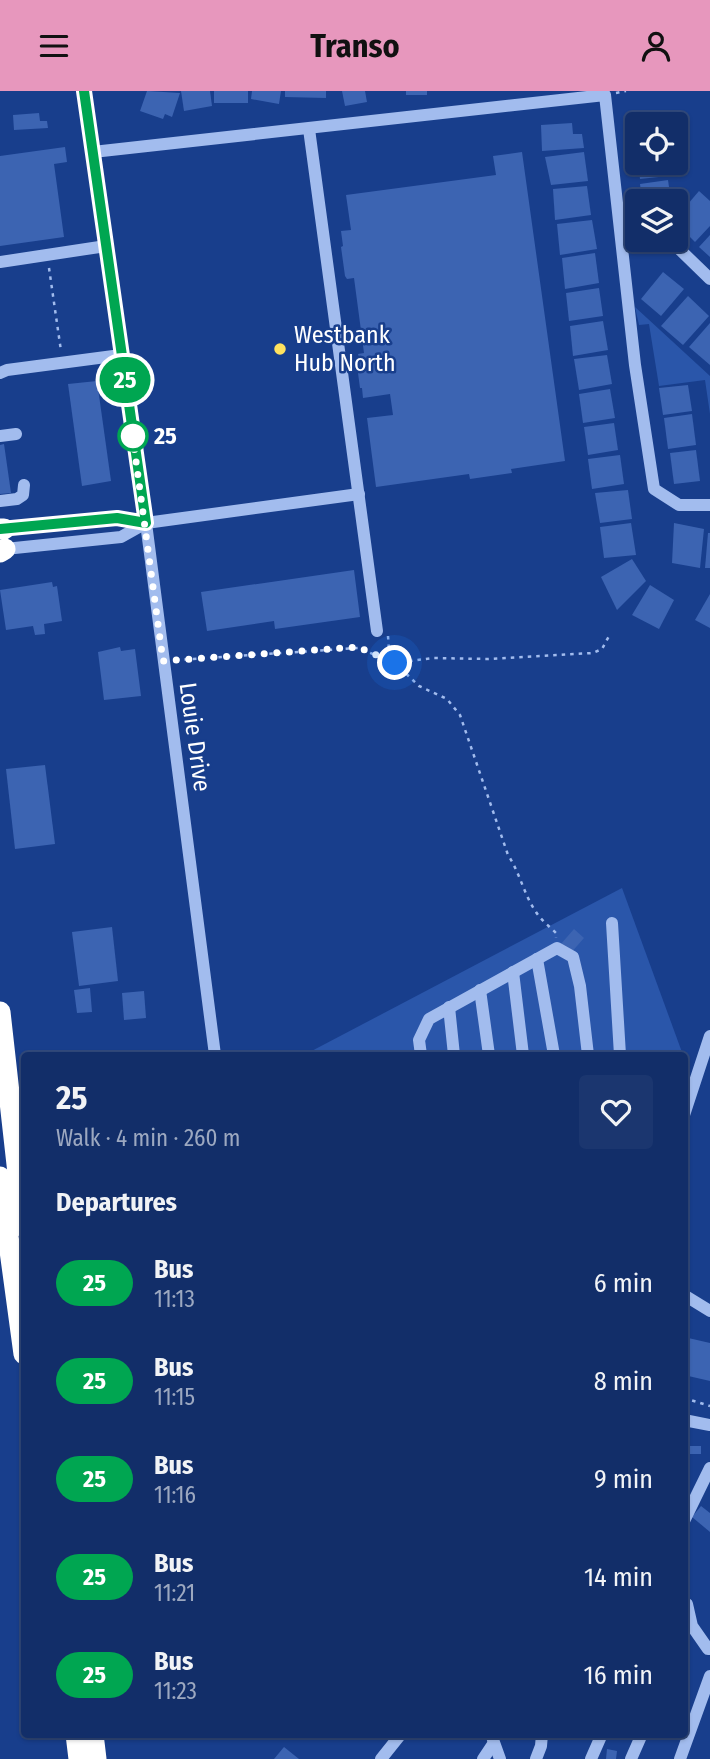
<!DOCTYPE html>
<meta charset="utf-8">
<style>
body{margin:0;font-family:"Fira Sans Condensed",sans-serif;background:#1b366f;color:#f1f3f6;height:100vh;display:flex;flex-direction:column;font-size:26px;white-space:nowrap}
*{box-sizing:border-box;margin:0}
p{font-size:23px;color:#9ca8c0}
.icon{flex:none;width:38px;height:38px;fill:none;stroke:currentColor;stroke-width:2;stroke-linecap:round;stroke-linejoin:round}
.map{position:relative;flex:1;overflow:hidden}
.sheet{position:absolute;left:21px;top:961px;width:667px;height:686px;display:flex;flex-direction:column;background:#122e69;border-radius:7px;box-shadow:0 2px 5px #0004,0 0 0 2px #314a7d}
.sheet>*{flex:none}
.badge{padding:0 14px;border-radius:23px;font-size:24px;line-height:46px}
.controls{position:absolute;left:625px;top:21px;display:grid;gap:14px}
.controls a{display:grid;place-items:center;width:63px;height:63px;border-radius:7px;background:#122e69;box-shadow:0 2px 5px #0004,0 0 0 2px #314a7d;font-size:35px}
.you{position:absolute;width:35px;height:35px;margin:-18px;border:5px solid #fff;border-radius:50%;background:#1a73e8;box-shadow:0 0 0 10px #1a73e833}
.map>.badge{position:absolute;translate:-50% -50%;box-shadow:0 0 0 4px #fff}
h2{padding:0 35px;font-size:26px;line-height:63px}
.round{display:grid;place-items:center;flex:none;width:74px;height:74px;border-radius:7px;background:#1b366f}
.head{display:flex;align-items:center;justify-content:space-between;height:119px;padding:0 35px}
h1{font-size:33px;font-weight:700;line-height:52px}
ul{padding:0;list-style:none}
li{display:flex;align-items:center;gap:21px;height:98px;padding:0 35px}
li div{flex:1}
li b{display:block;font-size:26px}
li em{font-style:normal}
li .badge{min-width:77px;font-weight:700;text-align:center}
header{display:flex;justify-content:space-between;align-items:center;height:91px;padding:0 35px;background:#e797bd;color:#111;font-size:32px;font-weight:700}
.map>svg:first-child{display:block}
.green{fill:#2a56aa}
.building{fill:#3c64b2}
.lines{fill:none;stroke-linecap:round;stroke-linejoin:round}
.path{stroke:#a2bcee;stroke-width:2.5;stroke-dasharray:3.5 5;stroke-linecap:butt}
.minor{stroke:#a2bcee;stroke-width:12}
.highway{stroke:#fff;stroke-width:21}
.line-casing{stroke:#fff;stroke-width:16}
.line{stroke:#00a651;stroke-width:10}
.walk{stroke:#fff;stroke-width:7;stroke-dasharray:0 12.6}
.poi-dot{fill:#ffe25f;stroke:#183e8c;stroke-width:2.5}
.stop-dot{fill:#fff;stroke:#00a651;stroke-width:3.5}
.labels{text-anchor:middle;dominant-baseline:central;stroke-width:5;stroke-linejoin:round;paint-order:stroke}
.poi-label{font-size:24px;fill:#fff;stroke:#183e8c;text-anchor:start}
.stop-label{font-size:24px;font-weight:bold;fill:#fff;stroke:#183e8c;text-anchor:start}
.street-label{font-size:24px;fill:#fff;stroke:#183e8c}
</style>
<header><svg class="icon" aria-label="menu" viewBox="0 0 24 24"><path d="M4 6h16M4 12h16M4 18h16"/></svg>Transo<svg class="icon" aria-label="person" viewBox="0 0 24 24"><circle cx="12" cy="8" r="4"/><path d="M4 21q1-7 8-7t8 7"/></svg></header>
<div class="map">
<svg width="710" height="1668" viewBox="0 0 710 1668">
<rect width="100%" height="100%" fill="#183e8c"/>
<g class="green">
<path d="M635,216L710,285V323L705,289L659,295L649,233L639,234Z"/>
<path d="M622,797L683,964H304Z"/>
</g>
<g class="building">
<path d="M147,0L180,2L172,26L165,23L163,28L140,20Z"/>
<path d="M181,0H210L212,15L184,20Z"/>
<rect x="214" y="0" width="34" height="12"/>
<path d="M252,0H281L279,13L251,8Z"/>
<path d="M285,0H326V7L285,6Z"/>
<path d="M342,0H365L367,11L345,15Z"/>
<rect x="406" y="0" width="21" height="4"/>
<path d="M39,22L40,30H47L48,37L14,39L13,24Z"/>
<path d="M664,26L665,33H637V53L629,54L628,30Z"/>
<path d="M572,32L573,43H582L584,57L542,60L541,34Z"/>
<path d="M65,56L67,71L54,73L64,146L0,155V65Z"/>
<path d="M522,61L565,370L511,378L512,382L470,388L469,383L376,396L367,327L393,324L390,303L363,307L362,297H360L356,267L359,266L358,263L364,262L354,187L347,188L345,185L341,156L343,155L341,140L351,139L346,104L496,84L493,65Z"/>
<path d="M584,61L588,90L551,94L545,66Z"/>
<path d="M638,72H667L668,85L640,88Z"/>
<path d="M668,89L671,110H642L640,93Z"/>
<path d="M587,95L591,124L555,129L553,98Z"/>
<path d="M699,100L710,110V135L695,151L676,132V127Z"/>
<path d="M592,129L597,158L560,164L557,133Z"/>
<path d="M710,144V166L699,156Z"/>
<path d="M595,162L599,192L565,198L562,167Z"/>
<path d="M663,181L684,198L661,225L641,208Z"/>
<path d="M599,197L603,225L569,230L566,202Z"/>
<path d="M688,205L709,225L683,254L661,235Z"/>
<path d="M603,230L608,259L573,265L570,235Z"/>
<path d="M710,232V274L689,256Z"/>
<path d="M607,264L612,293L579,299L574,268Z"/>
<path d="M97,290L111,390L82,395L68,293Z"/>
<path d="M688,294L692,320L663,324L659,297Z"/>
<path d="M610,298L615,327L583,332L579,303Z"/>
<path d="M692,323L696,354L668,358L664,327Z"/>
<path d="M614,332L618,359L588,364L584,336Z"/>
<path d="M4,353L11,402L0,403V354Z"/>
<path d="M696,359L700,390L674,393L670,362Z"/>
<path d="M620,364L624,393L592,398L588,368Z"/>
<path d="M628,399L632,428L600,432L595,402Z"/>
<path d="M631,432L636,464L604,467L600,436Z"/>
<path d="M674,432L704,438L700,477L672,472Z"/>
<path d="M708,442H710V477H705Z"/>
<path d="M632,468L646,490L617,519L601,486Z"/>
<path d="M354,479L360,526L275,538L274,530L207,540L201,501Z"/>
<path d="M52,491L53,496L57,495L62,530L44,533L45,543L35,544L33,535L6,539L0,499Z"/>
<path d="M650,494L674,509L659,538L632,524Z"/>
<path d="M710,503V537L695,529Z"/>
<path d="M120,556L121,560L135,558L141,605L104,609L98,561Z"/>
<path d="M45,674L55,753L15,758L6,678Z"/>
<path d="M112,836L118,890L79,895L72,841Z"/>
<path d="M574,838L584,847L570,863L560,854Z"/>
<path d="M90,897L92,921L77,922L74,899Z"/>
<path d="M144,900L146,927L124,929L122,902Z"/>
<path d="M684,1246L710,1252V1290L684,1284Z"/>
<path d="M687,1355H701V1363H688Z"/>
<path d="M701,1415L710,1422V1441L692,1426Z"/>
<path d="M284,1656L299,1668H274Z"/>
<path d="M607,1658L617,1660L616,1668H606Z"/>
</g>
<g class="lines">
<g class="path">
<path d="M616,2L626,0"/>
<path d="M49,177L61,260"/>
<path d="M388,545L389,559L395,572L433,567L488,568L593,562L602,558L609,545"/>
<path d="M176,569L358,557L395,572L419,595L447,608L460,624L508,764C520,782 524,804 536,821C541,829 549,835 556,842V847"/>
<path d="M684,1307L710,1315"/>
</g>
<g class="minor">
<path d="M84,0L146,432L215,964"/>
<path d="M309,38L377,540"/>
<path d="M93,61L605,4L635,274L654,398L679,414H710"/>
<path d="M621,139L637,140"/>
<path d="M670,149L710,188"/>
<path d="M0,171L106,155"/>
<path d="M0,282L7,279L121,264"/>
<path d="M0,345L16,343"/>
<path d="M0,410L17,408L23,404L24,394"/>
<path d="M4,438L116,427L146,432L359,403"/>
<path d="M5,458L121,446L146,432"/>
<path d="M612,832L620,964"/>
<path d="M537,868L554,964"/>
<path d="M513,881L523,964"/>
<path d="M480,899L489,964"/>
<path d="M449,916L454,964"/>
<path d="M421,964L419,949L429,928L557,857L573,866L580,895L588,964"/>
<path d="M684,1024L710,945"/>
<path d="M684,1204L710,1220"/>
<path d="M684,1329L710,1334"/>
<path d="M684,1430L710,1377"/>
<path d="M687,1513L692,1535L708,1558H710"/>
<path d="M491,1643L500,1668"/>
<path d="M381,1668L401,1643"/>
<path d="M483,1668L493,1653"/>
<path d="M536,1668L541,1655L542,1643"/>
<path d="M591,1668L602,1643"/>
<path d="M631,1668L642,1643"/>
<path d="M680,1668L710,1585"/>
</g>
<g class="highway">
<path d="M0,438H4"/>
<path d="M0,461L5,458"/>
<path d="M0,921L24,1136"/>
<path d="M0,1086L24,1263"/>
<path d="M76,1643L79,1668"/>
<path d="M93,1643L96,1668"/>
</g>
</g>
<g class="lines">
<g class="line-casing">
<path id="line" d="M0,438L117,427L146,432L84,0"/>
</g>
<use href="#line" class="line"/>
<path class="walk" d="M133,345L131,333L163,570L358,556L395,572"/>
</g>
<circle class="poi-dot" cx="280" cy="258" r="7"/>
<circle class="stop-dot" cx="133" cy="345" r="14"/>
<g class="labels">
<g class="poi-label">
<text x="294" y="244">Westbank<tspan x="294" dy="28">Hub North</tspan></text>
</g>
<g class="stop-label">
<text x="154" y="345">25</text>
</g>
<g class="street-label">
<text transform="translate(195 646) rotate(82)">Louie Drive</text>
</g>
</g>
</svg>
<div class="controls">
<a><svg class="icon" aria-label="locate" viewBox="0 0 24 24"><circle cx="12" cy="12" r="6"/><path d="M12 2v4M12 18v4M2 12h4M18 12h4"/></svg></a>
<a><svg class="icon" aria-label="layers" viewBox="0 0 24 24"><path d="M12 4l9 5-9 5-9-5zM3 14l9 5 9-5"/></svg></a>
</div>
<div class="you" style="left:395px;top:572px"></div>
<b class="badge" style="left:125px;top:289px;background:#00a651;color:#fff">25</b>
<section class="sheet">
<div class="head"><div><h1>25</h1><p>Walk · 4 min · 260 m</p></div><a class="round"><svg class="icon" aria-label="heart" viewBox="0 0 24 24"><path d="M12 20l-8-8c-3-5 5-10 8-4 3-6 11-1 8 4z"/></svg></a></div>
<h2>Departures</h2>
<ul>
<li><span class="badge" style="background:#00a651;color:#fff">25</span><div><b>Bus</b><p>11:13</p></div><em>6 min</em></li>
<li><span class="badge" style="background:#00a651;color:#fff">25</span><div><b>Bus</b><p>11:15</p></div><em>8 min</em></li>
<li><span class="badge" style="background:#00a651;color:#fff">25</span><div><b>Bus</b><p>11:16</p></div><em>9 min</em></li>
<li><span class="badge" style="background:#00a651;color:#fff">25</span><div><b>Bus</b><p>11:21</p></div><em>14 min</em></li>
<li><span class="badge" style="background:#00a651;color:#fff">25</span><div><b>Bus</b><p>11:23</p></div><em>16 min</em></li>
</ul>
</section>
</div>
